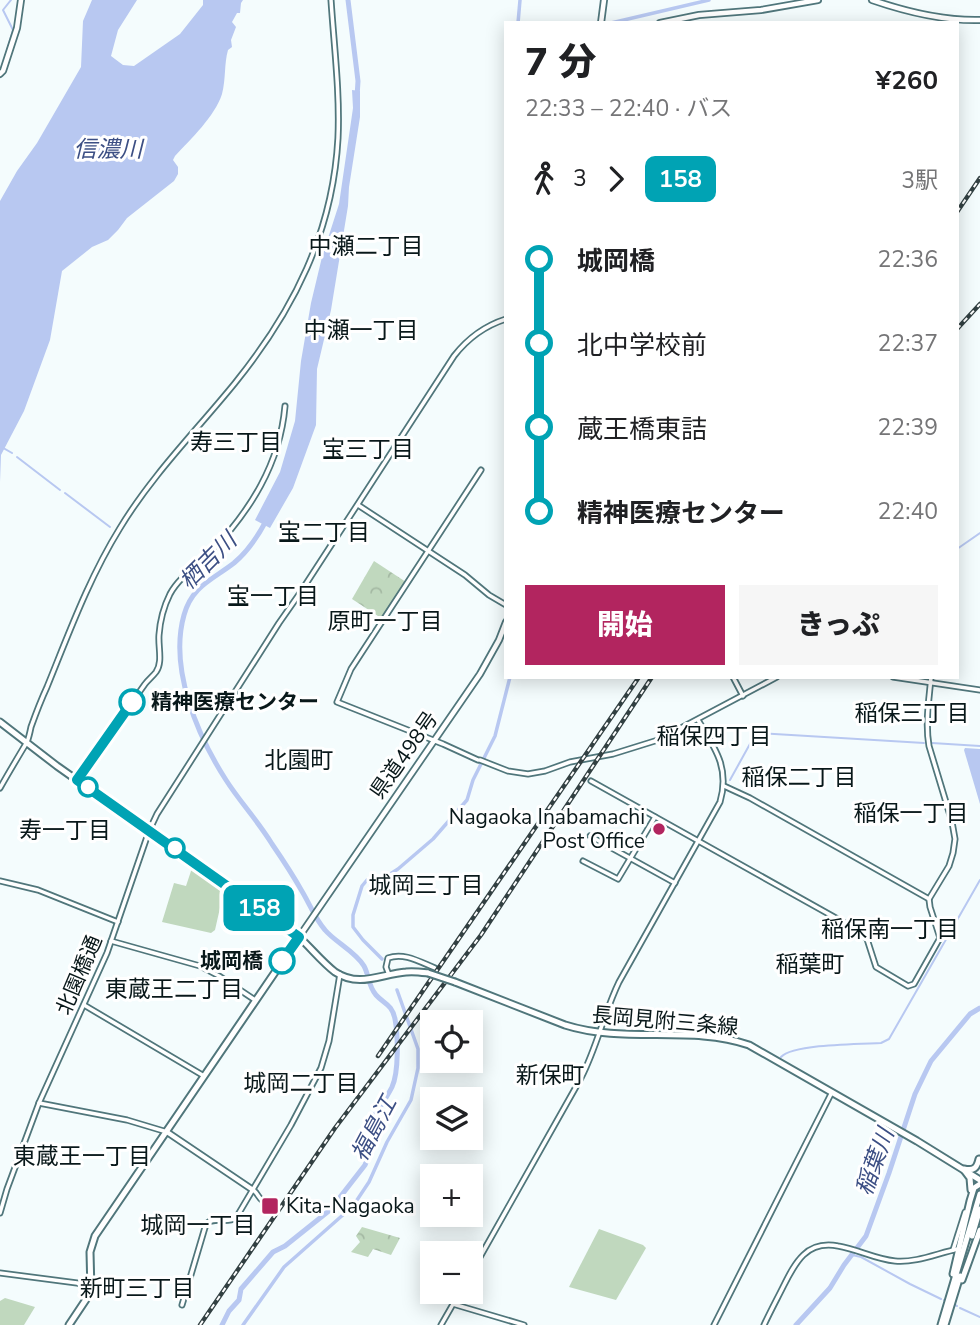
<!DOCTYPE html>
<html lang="ja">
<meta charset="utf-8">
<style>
body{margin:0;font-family:"Nunito Sans","Noto Sans JP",sans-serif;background:#f6f6f6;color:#202124;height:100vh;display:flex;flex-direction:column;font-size:26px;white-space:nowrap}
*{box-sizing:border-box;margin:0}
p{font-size:23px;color:#757577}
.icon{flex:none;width:38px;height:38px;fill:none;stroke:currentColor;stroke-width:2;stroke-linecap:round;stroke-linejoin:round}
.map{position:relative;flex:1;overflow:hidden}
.details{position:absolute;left:504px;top:21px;width:455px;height:658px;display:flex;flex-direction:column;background:#fff;border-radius:0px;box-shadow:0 4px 18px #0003}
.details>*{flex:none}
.badge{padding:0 14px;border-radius:10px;font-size:24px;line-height:46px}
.controls{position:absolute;left:420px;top:1010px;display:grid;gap:14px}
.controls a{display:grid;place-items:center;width:63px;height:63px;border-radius:0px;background:#fff;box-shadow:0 4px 18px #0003;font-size:35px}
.map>.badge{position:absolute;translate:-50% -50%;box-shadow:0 0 0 4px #fff}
.legs{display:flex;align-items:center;gap:10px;height:77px;padding:0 21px;font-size:23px}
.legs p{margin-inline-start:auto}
.headline{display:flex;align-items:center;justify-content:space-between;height:119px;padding:0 21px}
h1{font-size:38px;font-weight:800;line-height:52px}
.button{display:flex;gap:14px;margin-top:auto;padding:14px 21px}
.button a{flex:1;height:80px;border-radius:0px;background:#b2255f;color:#fff;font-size:28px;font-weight:800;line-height:80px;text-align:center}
.button a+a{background:#f6f6f6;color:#202124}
ul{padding:0 21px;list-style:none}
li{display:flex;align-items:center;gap:24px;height:84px;font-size:26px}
li i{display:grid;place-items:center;width:10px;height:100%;margin:0 9px;background:currentColor}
li i::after{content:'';width:18px;height:18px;margin:-9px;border:5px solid;border-radius:50%;background:#fff}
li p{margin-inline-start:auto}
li:first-child i{background:linear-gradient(#0000 50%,currentColor 0)}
li:last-child i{background:linear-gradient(currentColor 50%,#0000 0)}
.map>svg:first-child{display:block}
.grass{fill:#c0d8be}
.park{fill:url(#park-crowns)}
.water{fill:#b8c8f1}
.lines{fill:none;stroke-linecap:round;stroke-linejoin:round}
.stream{stroke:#b8c8f1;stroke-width:2}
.canal{stroke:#b8c8f1;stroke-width:3.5}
.river{stroke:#b8c8f1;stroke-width:5}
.tertiary-casing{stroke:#50767b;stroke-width:7}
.secondary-casing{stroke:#50767b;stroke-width:8}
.primary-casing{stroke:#50767b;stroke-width:9}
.trunk-casing{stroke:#50767b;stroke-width:9}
.tertiary{stroke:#fff;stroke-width:3.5}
.secondary{stroke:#fff;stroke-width:4.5}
.primary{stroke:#fff;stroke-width:5}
.trunk{stroke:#fff;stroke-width:5}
.rail-casing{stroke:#324042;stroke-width:4.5}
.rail{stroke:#fff;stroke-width:2;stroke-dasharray:5;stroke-linecap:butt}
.primary-bridge-casing{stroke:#50767b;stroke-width:9;stroke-linecap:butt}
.primary-bridge{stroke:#fff;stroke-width:5}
.line-1-casing{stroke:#fff;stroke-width:16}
.line-1{stroke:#00a3b4;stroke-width:10}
.stop-1-dot{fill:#fff;stroke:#00a3b4;stroke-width:3.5}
.poi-dot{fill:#b2255f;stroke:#fff;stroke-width:2.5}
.labels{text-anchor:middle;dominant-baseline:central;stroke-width:6;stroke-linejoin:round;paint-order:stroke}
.stop-label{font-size:21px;font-weight:bold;fill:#09181a;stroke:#fff;text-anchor:start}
.street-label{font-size:21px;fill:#09181a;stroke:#fff}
.poi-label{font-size:21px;fill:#09181a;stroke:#fff;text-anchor:end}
.water-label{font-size:23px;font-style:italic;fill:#3c4f84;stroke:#fff}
.neighbourhood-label{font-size:23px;fill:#09181a;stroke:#fff}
</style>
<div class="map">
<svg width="980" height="1325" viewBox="0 0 980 1325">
<defs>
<pattern id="park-crowns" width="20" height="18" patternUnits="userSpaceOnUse" patternTransform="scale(1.75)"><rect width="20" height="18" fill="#c0d8be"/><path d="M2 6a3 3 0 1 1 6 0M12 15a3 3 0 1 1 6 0" fill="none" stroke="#a4b9a3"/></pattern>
</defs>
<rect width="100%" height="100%" fill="#f4fcfd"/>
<g class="grass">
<path d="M192,868L224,890L215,930L211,933L162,922L174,883L186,886Z"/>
<path d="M599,1229L643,1245L646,1248L616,1300L569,1287Z"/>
<path d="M5,1298L35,1307L24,1325H0V1301Z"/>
</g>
<g class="park">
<path d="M374,561L406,582L383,618H381L352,599Z"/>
<path d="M362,1227L400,1238L391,1255L373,1249L368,1257L351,1252L360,1242L356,1236Z"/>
</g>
<g class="water">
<path d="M92,0H137L118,30L111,56L123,65L134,66L180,34L203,5V0H243L241,3L240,13H237L232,22L236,27L231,40L232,47L228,50C224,64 226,79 222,94C215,116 191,139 175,156L173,160L178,167V174L174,181L127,218L118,230L108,240L92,247L62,271L50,340L24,411L1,455L0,482V201L17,171L37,143L81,67L83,21Z"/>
<path d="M352,90L360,91V117L349,187L348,206L331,310L317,369L316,425L293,488L270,528L255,520L280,472L295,421L301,361L311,303L322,257L339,204L353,108Z"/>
<path d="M965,748L980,749V804L964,750Z"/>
</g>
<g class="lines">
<g class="stream">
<path d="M3,64L13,30L3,10L11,0"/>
<path d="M0,446L12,453"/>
<path d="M17,457L60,490"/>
<path d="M65,493L110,527"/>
<path d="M957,549L980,533"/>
<path d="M932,743L980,746"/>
<path d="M730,780L756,733L924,743"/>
<path d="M781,1057C793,1044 860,1044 881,1043L889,1039L980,880"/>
<path d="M852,1255L861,1257L910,1284L941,1299"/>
<path d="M944,1300L945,1301"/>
<path d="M955,1305L957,1306"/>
<path d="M960,1308L980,1317"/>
</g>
<g class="canal">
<path d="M518,23L520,0"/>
<path d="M611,23L709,0"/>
<path d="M382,959L363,940L353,927V915L362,886L367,880L387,876L398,869L433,839L467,800L473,780L495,736L510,677"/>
<path d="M243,1325L284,1267L353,1206L369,1182L387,1142L411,1100L418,1068V1049L397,990"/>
</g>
<g class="river">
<path d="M348,0L358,81L357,97"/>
<path d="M222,1325L229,1311L239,1300L241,1289L273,1252L285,1246L330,1210L365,1165L372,1147L374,1135L367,1128C375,1114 385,1101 392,1087C399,1072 398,1035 395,1019C392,1004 384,1004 376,995C368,986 369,975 364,966C356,952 335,942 325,930C316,920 310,905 303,893C294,877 283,860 272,844C258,821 240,802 226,780C197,735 169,668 184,615C192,586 212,580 234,563C247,552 258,536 266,521"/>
<path d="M796,1325L830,1288L844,1265L866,1236L889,1173L915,1094L931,1061L970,1014L980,1008"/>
</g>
<g class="tertiary-casing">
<g id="tertiary">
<path d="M358,505L465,575L489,595L506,605"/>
<path d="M733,677L743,696"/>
<path d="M893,677L980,690"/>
<path d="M478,760L443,744L337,702L351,669L481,470"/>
<path d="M480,760L508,771L528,774L545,771L570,762L613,754L658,740L777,677"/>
<path d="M77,780L145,684C148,680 153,676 156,672C163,662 158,647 159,635C160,621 164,606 170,594C179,577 198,565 211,552C250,511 280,464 285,406"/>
<path d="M591,781L861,932L867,939L876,967L908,986L914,984L940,938L930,907L929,899"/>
<path d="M724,786L750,798L929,899L949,866L953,853L955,839L952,822L929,746C925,723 929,700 931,677"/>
<path d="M0,788C9,772 18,757 27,742C29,737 30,732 31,727C36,713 41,700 47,687C69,633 89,578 120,528C152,475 196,431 235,383C294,310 333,232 338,138C340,92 334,46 331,0"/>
<path d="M590,836L675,883"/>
<path d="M583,861L618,879L655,817"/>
<path d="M0,881L38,890L118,922"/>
<path d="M111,941L200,966L219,976L255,1000"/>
<path d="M389,975L386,967L388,958C404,952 420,962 435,968"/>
<path d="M84,1005L204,1076"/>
<path d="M39,1103L127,1120L167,1132"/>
<path d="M253,1190C258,1193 258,1198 263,1201"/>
<path d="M0,1213L7,1189L39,1103L107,953L149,831L157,814L279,623L300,593L454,356C468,338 484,326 506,319"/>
<path d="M953,1250L965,1212"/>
<path d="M0,1273L77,1283L86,1286L89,1290"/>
<path d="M471,1273L581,1078C597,1047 604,1013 619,982L720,802C730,768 715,748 698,720"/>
<path d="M453,1304L524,1325"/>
<path d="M182,1305L206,1224C214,1216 226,1224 236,1218L291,1125L321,1068L329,1041L340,974"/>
<path d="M441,1325L460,1292"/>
<path d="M714,1325L832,1092"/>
<path d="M764,1325C770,1312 777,1299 783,1287C795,1263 806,1240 838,1246C857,1249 875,1259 895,1261C916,1263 938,1253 958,1249"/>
</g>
</g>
<g class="secondary-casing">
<g id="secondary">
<path d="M872,0C907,12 943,21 980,20"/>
<path d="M601,23L604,0"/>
<path d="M660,23L699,15L761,10L818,0"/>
<path d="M0,74L3,71L17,28L21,0"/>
<path d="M299,937L480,674L499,640L506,622"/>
<path d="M167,1132L253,1190"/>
</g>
</g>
<g class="primary-casing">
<g id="primary">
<path d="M299,937C311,948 322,962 335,972C359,988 381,974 406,972C413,971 420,972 428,973"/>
<path d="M455,982L565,1025C625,1044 690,1025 749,1045L917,1141L980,1180"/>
</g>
</g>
<g class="trunk-casing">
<g id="trunk">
<path d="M0,722L57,766L299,937L95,1236L90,1252L91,1292L69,1325"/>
<path d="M964,1169C974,1171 977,1168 979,1159"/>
<path d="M964,1170L970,1178L971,1190"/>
<path d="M972,1236L980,1209"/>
<path d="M953,1274L970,1201L974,1188L980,1184"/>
<path d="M962,1280L980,1230"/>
<path d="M941,1325L980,1194"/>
<path d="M945,1325L960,1276"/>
</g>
</g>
<use href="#tertiary" class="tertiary"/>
<use href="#secondary" class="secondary"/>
<use href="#primary" class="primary"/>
<use href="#trunk" class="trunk"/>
<g class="rail-casing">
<g id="rail">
<path d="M957,212L980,178"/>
<path d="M957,329L980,304"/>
<path d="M378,1056L639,677"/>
<path d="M200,1325L335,1128L481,935L652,677"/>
</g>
</g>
<use href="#rail" class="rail"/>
<g class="primary-bridge-casing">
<path id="primary-bridge" d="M428,973L455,982"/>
</g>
<use href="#primary-bridge" class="primary-bridge"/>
</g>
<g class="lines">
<g class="line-1-casing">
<path id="line-1" d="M132,702L77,780L299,937L282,961"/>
</g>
<use href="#line-1" class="line-1"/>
</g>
<g class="stop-1-dot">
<circle cx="132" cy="702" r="12"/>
<circle cx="88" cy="787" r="9"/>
<circle cx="175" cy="848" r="9"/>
<circle cx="282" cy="961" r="12"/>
</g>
<g class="poi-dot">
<circle cx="659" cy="829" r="7"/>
<rect x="261" y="1197" width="18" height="18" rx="3.5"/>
</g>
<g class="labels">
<g class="stop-label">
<text x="151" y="702">精神医療センター</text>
<text x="263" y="961" text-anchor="end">城岡橋</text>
</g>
<g class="street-label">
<text transform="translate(404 755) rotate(-55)">県道498号</text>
<text transform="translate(79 975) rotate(-67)">北園橋通</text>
<text transform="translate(665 1021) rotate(5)">長岡見附三条線</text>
</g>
<g class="poi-label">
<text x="645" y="817">Nagaoka Inabamachi<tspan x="645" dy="24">Post Office</tspan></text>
<text x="286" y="1206" text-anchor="start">Kita-Nagaoka</text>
</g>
<g class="water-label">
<text x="108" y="149">信濃川</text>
<text transform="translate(208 561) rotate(-45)">栖吉川</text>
<text transform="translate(374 1129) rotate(-62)">福島江</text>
<text transform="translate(875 1162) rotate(-70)">稲葉川</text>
</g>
<g class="neighbourhood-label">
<text x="366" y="246">中瀬二丁目</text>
<text x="361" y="330">中瀬一丁目</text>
<text x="236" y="442">寿三丁目</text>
<text x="368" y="449">宝三丁目</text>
<text x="324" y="532">宝二丁目</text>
<text x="273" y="596">宝一丁目</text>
<text x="385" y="621">原町一丁目</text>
<text x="912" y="713">稲保三丁目</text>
<text x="714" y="736">稲保四丁目</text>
<text x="299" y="760">北園町</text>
<text x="799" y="777">稲保二丁目</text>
<text x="911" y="813">稲保一丁目</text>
<text x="65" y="830">寿一丁目</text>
<text x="426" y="885">城岡三丁目</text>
<text x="890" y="929">稲保南一丁目</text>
<text x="810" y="964">稲葉町</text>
<text x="174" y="989">東蔵王二丁目</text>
<text x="550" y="1075">新保町</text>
<text x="301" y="1083">城岡二丁目</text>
<text x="82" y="1156">東蔵王一丁目</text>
<text x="198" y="1225">城岡一丁目</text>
<text x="137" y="1288">新町三丁目</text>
</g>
</g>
</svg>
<div class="controls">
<a><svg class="icon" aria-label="locate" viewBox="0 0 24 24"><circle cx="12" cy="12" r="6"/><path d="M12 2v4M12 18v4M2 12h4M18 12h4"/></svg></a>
<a><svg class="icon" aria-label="layers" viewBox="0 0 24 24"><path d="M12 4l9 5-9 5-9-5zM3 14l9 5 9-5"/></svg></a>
<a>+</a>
<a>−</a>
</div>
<b class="badge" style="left:259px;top:908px;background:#00a3b4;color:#fff">158</b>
<section class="details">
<div class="headline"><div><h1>7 分</h1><p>22:33 – 22:40 · バス</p></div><b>¥260</b></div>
<div class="legs"><svg class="icon" aria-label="walk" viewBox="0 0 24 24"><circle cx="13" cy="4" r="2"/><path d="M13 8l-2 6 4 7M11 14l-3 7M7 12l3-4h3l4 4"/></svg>3<svg class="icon" aria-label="forward" viewBox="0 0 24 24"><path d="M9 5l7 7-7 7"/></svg><b class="badge" style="background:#00a3b4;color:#fff">158</b><p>3駅</p></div>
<ul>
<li><i style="color:#00a3b4"></i><b>城岡橋</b><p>22:36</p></li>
<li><i style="color:#00a3b4"></i><span>北中学校前</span><p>22:37</p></li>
<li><i style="color:#00a3b4"></i><span>蔵王橋東詰</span><p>22:39</p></li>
<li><i style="color:#00a3b4"></i><b>精神医療センター</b><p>22:40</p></li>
</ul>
<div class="button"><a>開始</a><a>きっぷ</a></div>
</section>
</div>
